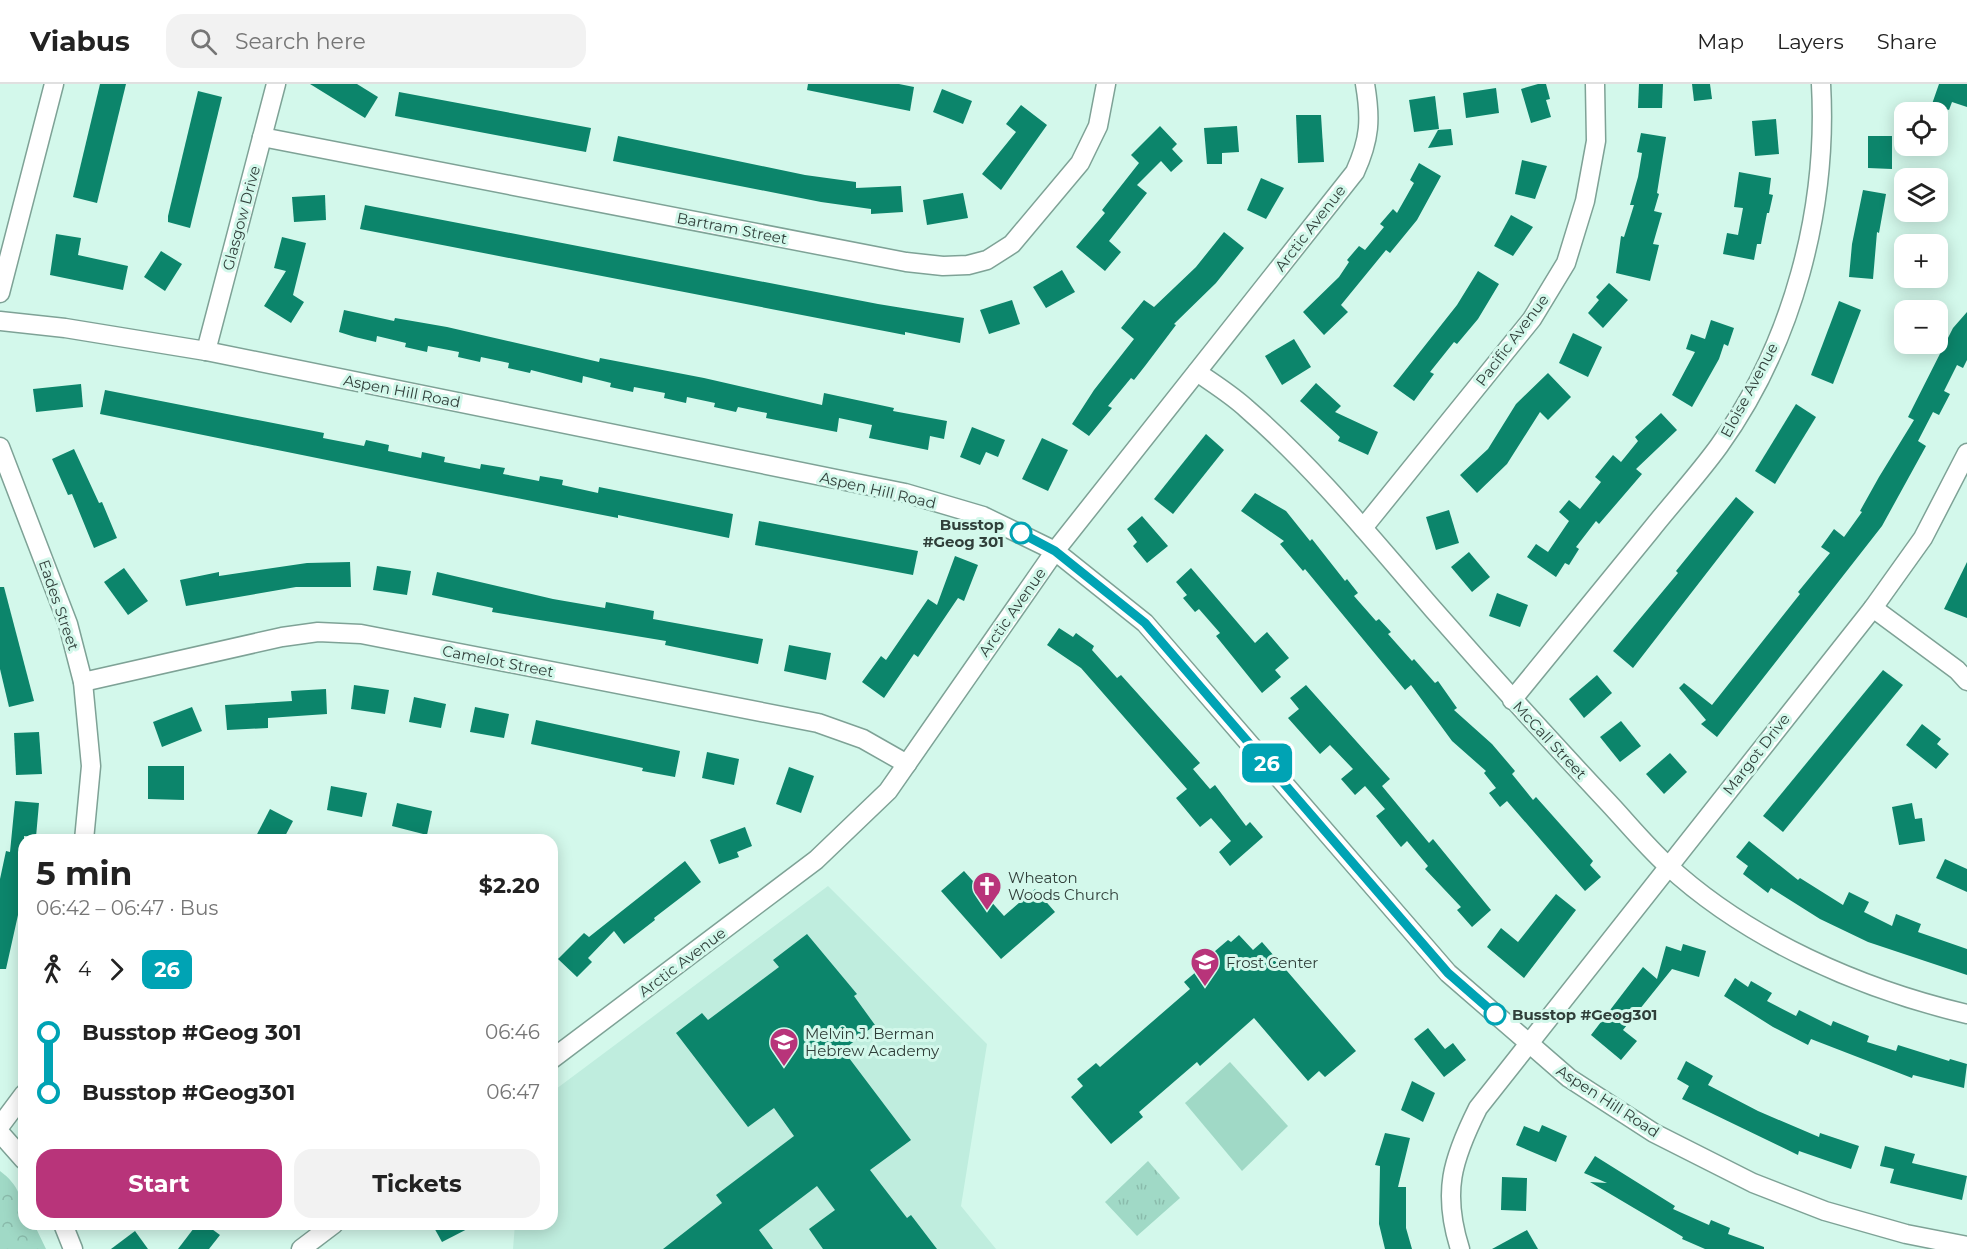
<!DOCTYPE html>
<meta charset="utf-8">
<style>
body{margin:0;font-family:Montserrat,sans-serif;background:#f2f2f2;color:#222;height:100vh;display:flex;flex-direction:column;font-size:22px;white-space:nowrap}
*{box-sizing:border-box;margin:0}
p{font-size:20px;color:#767676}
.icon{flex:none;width:33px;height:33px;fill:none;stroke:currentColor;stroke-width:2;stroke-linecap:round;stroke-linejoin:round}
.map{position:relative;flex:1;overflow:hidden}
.sheet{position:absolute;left:18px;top:750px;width:540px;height:396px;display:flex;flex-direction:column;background:#fff;border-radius:18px;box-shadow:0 3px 15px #0003}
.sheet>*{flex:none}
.badge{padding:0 12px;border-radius:9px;font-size:21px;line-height:39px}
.buttons{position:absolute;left:1894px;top:18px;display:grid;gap:12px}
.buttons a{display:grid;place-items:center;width:54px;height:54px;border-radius:12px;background:#fff;box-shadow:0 3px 15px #0003;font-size:30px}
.map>.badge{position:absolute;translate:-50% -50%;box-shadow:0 0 0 3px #fff}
.legs{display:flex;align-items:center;gap:9px;height:66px;padding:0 18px;font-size:20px}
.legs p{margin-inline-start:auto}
.head{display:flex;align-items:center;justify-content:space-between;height:102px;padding:0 18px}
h1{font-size:33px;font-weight:700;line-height:45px}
.cta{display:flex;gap:12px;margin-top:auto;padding:12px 18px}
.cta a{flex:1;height:69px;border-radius:18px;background:#b8347a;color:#fff;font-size:24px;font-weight:700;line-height:69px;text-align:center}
.cta a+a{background:#f2f2f2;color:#222}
ul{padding:0 18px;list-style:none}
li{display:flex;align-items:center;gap:21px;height:60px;font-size:22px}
li i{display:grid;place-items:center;width:9px;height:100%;margin:0 8px;background:currentColor}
li i::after{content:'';width:15px;height:15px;margin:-8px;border:4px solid;border-radius:50%;background:#fff}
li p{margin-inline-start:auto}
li:first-child i{background:linear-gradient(#0000 50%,currentColor 0)}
li:last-child i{background:linear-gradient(currentColor 50%,#0000 0)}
header{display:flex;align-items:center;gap:36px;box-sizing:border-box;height:84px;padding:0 30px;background:#fff;border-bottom:2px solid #e0e0e0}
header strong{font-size:28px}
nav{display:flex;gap:33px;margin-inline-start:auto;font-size:21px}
.search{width:420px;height:54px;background:#f2f2f2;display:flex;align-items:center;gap:15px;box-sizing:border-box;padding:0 21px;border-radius:18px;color:#767676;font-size:22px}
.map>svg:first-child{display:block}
.built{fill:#bfedde}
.grass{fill:url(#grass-tufts)}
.forest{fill:url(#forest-crowns)}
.garden{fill:#a0d9c6}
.building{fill:#0c856b}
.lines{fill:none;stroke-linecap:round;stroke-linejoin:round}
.minor-casing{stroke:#7ea296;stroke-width:21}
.minor{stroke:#fff;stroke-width:18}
.line-1-casing{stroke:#fff;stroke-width:14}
.line-1{stroke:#00a3b4;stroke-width:9}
.stop-1-dot{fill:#fff;stroke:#00a3b4;stroke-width:3}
.labels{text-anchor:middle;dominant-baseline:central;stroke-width:6;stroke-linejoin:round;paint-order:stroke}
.street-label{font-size:15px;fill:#303f3a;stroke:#d3f8eb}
.stop-label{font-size:15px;font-weight:bold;fill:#303f3a;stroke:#d3f8eb;text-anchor:end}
.poi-label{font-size:15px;fill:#303f3a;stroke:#d3f8eb;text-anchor:start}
</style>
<header>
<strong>Viabus</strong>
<div class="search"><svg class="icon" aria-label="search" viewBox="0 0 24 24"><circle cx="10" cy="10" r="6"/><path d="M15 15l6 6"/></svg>Search here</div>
<nav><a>Map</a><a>Layers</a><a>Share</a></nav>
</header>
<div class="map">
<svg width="1967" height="1165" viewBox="0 0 1967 1165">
<defs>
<pattern id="grass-tufts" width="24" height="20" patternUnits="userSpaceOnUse" patternTransform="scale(1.5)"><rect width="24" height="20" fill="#a0d9c6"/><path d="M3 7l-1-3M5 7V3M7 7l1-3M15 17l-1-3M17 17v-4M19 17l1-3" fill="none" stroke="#8abbab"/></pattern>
<pattern id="forest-crowns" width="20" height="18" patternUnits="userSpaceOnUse" patternTransform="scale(1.5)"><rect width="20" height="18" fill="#a0d9c6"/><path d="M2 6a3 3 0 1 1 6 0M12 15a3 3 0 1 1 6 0" fill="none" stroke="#8abbab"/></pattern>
</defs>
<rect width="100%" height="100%" fill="#d3f8eb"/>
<path class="built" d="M828,802L987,960L961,1122L996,1165H513L515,1140H552V1008Z"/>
<path class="grass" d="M1148,1077L1180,1114L1137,1152L1105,1118Z"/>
<path class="forest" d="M0,1087C19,1101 24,1117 24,1140H34L46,1165H0Z"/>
<path class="garden" d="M1230,978L1288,1042L1242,1087L1185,1019Z"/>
<g class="building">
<path d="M100,0H126L97,119L73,113Z"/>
<path d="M310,0H357L378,13L365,34Z"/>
<path d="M808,0H899L914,3L910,27L807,6Z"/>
<path d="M1538,0H1546L1550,15L1546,16L1551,33L1531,39L1521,5Z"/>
<path d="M1639,0H1663L1662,24H1638Z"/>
<path d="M1692,0H1710L1712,15L1694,17Z"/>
<path d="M1939,0H1967V23L1952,18L1949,26L1932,20Z"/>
<path d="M1496,4L1499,29L1466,34L1463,9Z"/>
<path d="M942,5L972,17L963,40L933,28Z"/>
<path d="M198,7L222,13L190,144L168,138V132Z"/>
<path d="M399,8L591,44L586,68L395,32Z"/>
<path d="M1435,12L1439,45L1414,48L1409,16Z"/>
<path d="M1021,21L1047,41L1001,106L982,90L1016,48L1006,40Z"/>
<path d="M1296,31H1321L1324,78L1298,79Z"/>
<path d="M1776,35L1779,70L1755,72L1752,37Z"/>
<path d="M1160,42L1177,60L1172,65L1183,77L1171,88L1161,77L1137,101L1147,109L1109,157L1121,168L1105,187L1076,163L1105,129L1102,126L1139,79L1131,71Z"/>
<path d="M1237,42L1239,68L1222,69V80H1207L1204,44Z"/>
<path d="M1451,45L1453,61L1428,64L1438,46Z"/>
<path d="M1641,49L1666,53L1657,109L1659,110L1654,127L1662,129L1653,160L1659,161L1650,197L1616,189L1621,152L1624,153L1634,121H1630L1638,93L1642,69L1637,68Z"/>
<path d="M618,52L805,91L856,98V104L901,102L903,128L871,130V125L821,118L613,77Z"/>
<path d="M1868,52H1892V85L1868,84Z"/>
<path d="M1522,76L1547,82L1535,115L1515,110Z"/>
<path d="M1419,79L1441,92L1417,136L1390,169L1386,166L1341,221L1348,228L1324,251L1303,228L1339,193L1349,178L1347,176L1359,162L1365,166L1384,143L1380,140L1393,125L1397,129L1414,99L1410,96Z"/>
<path d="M1739,88L1771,94L1769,110L1773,111L1769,129H1767L1761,160H1757L1754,176L1723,170L1727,149L1738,151L1743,124L1734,123Z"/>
<path d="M1261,94L1284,104L1266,135L1247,126Z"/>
<path d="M1863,106L1886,110L1879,149L1877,148L1873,195L1849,193L1852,160Z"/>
<path d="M963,109L968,134L927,141L923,116Z"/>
<path d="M325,111L326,136L294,138L292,113Z"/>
<path d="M365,121L878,220L964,234L960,259L905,248V251L360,145Z"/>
<path d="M1511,131L1533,143L1513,172L1494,162Z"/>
<path d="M1224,148L1244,164L1216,199L1174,240L1176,241L1145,282L1134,296L1131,294L1108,322L1112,324L1089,352L1072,340L1094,306L1134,255L1121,244L1144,216L1154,223L1196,183Z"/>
<path d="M56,150L81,154L78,171L128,182L123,206L50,191Z"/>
<path d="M282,153L306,159L293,211L304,218L291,239L264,222L286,187L274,184Z"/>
<path d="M161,167L182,180L165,207L144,193Z"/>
<path d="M1062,186L1075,208L1046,224L1033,203Z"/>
<path d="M1478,187L1499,200L1478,235L1457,260L1454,258L1430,288L1434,290L1414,317L1393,302L1457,221Z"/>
<path d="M1609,199L1628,216L1603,244L1588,229L1599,216L1596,213Z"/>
<path d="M1012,216L1020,240L989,250L980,226Z"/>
<path d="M1839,217L1861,226L1833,300L1811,291Z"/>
<path d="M344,226L394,237L395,234L447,243L599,278L600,274L704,294L822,321L824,309L894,324L893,327L947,337L944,355L930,352L928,366L869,354L872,341L839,334L837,348L766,334L767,329L738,323L736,328L714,323L715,319L687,313L686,319L664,314L665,309L634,303L633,308L610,303L611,299L583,292L582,299L531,286L530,289L508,284L509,279L481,273L480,278L458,273L459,268L428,262L427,268L405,263L406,259L377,252L376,258L355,253L339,248Z"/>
<path d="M1967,228V276L1963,284L1957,281L1944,307L1950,310L1939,331L1933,328L1918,357L1926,362L1882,442L1717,653L1701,640L1706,636L1679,604L1684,599L1712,621L1800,510L1798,508L1830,469L1821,463L1834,445L1844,453L1862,428L1860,427L1879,393L1914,336L1908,333L1953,244Z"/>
<path d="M1711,236L1734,244L1728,262L1724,260L1719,275L1692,323L1672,311L1695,268L1686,265L1691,250L1705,255Z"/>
<path d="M1573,249L1602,263L1588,293L1559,279Z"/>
<path d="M1294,255L1311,283L1282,301L1265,272Z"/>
<path d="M1548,289L1571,313L1548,336L1540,328L1507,380L1477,409L1460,391L1488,365L1516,320Z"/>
<path d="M1316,299L1341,322L1335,328L1378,348L1368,371L1338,357L1340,353L1300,317Z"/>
<path d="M81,300L83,323L36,328L33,305Z"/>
<path d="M105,306L324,349L323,354L364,362L366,356L389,361L388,367L421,374L422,368L445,373L444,378L480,385L481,380L505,384L503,390L539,397L540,392L563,396L562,401L598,409L599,403L733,430L729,454L618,431V434L440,399L100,330Z"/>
<path d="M1796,320L1816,333L1775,400L1755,387Z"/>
<path d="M1661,329L1677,346L1636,385L1642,390L1599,440L1596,437L1576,463L1579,465L1569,481L1565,479L1556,493L1527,473L1536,460L1548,468L1569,437L1559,428L1569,416L1580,425L1601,398L1595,393L1613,371L1621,378L1638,357L1635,353Z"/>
<path d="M972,343L1005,356L998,373L986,368L980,381L960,373Z"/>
<path d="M1206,350L1224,366L1173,430L1154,415Z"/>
<path d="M1042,354L1068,366L1048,407L1022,395Z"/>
<path d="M74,365L99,419L102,418L117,454L94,464L72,410L68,411L52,375Z"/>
<path d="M1255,409L1286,427L1310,457L1312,455L1345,497L1347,495L1358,509L1354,512L1376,537L1379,535L1391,548L1388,550L1412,577L1414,575L1435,599L1438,597L1457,624L1454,626L1492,660L1515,687L1512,690L1533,716L1536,713L1593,777L1590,781L1601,793L1585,807L1507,717L1500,723L1489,709L1496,704L1484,689L1486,687L1452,657L1411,601L1405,606L1305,485L1303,487L1280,460L1284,457L1241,427Z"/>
<path d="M1736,413L1754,428L1633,584L1613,567L1678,489L1676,487Z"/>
<path d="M1449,426L1459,459L1436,466L1426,433Z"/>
<path d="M1142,432L1168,462L1147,479L1133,462L1137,458L1127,445Z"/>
<path d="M759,437L918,467L913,491L755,461Z"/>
<path d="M1469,468L1490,493L1472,508L1451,483Z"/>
<path d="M955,472L978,481L964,517L958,514L918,573L914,570L884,614L862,598L881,572L886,576L928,515L937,521Z"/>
<path d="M350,478L351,503H296L186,522L180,496L219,488V492L307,479Z"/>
<path d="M1967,478V534L1944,525Z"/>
<path d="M377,482L411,487L407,511L373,506Z"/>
<path d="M124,484L148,517L128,531L104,498Z"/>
<path d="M1191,484L1255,559L1267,548L1289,574L1275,586L1281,593L1262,609L1216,552L1220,549L1199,525L1195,528L1183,514L1187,511L1176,498Z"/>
<path d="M437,488L553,515L605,524L606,518L654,527L653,535L763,555L758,580L665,561L666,557L492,528L493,524L432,511Z"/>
<path d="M0,503H4L34,617L9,623L0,585Z"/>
<path d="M1497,509L1528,521L1520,543L1489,532Z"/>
<path d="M1059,544L1073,553L1076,549L1094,562L1092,566L1117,594L1121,591L1200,679L1193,685L1210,705L1215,701L1246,742L1250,738L1263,753L1230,782L1219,768L1231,757L1211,734L1200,743L1176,714L1187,705L1081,584L1047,561Z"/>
<path d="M789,561L831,569L826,596L784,587Z"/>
<path d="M1883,586L1903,601L1783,748L1763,732Z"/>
<path d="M1597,591L1612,609L1584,634L1569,615Z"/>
<path d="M354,601L389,606L385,630L351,625Z"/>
<path d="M1306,601L1390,695L1382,702L1429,759L1433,755L1491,826L1472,843L1457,826L1461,823L1425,785L1428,782L1407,757L1401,763L1376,732L1385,725L1365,702L1355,711L1341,695L1353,685L1330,661L1320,670L1288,634L1299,625L1290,614Z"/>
<path d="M326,605L327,630L268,634V644L227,646L225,621L292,617L291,607Z"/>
<path d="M414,613L446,620L441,644L409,638Z"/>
<path d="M192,623L202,647L162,663L153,638Z"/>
<path d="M475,623L509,630L504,654L470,648Z"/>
<path d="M536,636L680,667L675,693L642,687L643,684L531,660Z"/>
<path d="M1621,637L1641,662L1620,678L1600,653Z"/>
<path d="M1922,640L1941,655L1937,660L1949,670L1936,685L1906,661Z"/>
<path d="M39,648L42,690L16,691L14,649Z"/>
<path d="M707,668L739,675L734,701L702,694Z"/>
<path d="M1670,669L1687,688L1664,710L1646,690Z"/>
<path d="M148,682H184V716L148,715Z"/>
<path d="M789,683L814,692L801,729L776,720Z"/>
<path d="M331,702L367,709L362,733L327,726Z"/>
<path d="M15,717L39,719L36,753L24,752V804L6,885H0V795L6,767L10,768Z"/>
<path d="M397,719L432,727L427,751L392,742Z"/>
<path d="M1912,719L1915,735L1922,734L1925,757L1899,761L1892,723Z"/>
<path d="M270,725L293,737L283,756H254Z"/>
<path d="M745,743L752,762L737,768L739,773L719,780L710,756Z"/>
<path d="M1749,757L1798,796L1800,794L1843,821L1849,808L1869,818L1864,828L1892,842L1896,830L1921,840L1918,848L1967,865V891L1868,858L1820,835L1771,804L1768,809L1743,790L1748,782L1736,773Z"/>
<path d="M1945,775L1967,785V808L1936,794Z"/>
<path d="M685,777L701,798L654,834L655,836L624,860L614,847L588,874L592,878L577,893L558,875L584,849L589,853Z"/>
<path d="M964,787L1004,832L1035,805L1055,828L1001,875L941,807Z"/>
<path d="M1556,810L1576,826L1524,894L1487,863L1501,844L1518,858Z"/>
<path d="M807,850L857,910L854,912L875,941L843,966L911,1056L870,1086L907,1134L911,1131L937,1165H823L809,1145L835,1126L817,1102L759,1146L773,1165H663L722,1119L716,1111L794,1052L774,1024L748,1043L676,949L702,929L708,936L779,883L773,876Z"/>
<path d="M1239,851L1253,866L1262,858L1356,967L1325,993L1319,987L1308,997L1254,934L1200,982L1197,978L1139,1028L1143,1033L1111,1060L1071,1013L1083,1002L1077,995L1096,979L1100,983L1190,905L1184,898L1197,887L1194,885L1228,856L1231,858Z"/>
<path d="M1683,860L1706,867L1699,893L1672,885L1623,946L1637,957L1621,976L1591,951L1643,883L1657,895L1666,862L1681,867Z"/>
<path d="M1735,894L1748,903L1751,897L1772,909L1767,917L1796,932L1799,926L1831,942L1833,937L1869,952L1867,958L1896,967L1898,961L1949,977L1950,975L1967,980L1964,1004L1913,991L1912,994L1811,955L1808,961L1773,943L1724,912Z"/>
<path d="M1428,944L1445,965L1453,959L1466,976L1444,993L1414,955Z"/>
<path d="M1686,977L1713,992L1708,1001L1758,1027L1819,1053L1820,1049L1859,1062L1851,1085L1799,1067L1798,1071L1682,1015L1689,1002L1677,995Z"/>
<path d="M1412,997L1435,1009L1423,1038L1401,1026Z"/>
<path d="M1542,1041L1567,1052L1556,1078L1516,1061L1524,1042L1539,1048Z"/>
<path d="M1385,1049L1410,1054L1398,1103H1406V1144L1412,1165H1385L1379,1140L1380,1082L1375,1081Z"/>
<path d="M1885,1062L1915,1070L1912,1079L1967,1092L1962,1116L1890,1099L1894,1085L1880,1082Z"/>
<path d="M1595,1072L1675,1122L1673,1125L1709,1141L1711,1136L1730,1144L1728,1150L1764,1163V1165H1705L1682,1155L1683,1153L1590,1098L1607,1099L1584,1089Z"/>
<path d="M1502,1093L1527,1094L1526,1127L1501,1126Z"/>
<path d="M197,1140H205L220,1151L209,1165H178Z"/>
<path d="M432,1140H477L442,1158Z"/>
<path d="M1527,1146L1538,1165H1492Z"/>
<path d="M135,1147L148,1165H111Z"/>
</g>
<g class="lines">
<g class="minor-casing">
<g id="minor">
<path d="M262,53L906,178L943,182L968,181L987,176L1012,160L1080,79L1098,42L1106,0"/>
<path d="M0,209L54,0"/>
<path d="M0,237L65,244L206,267L905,409L983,432L1055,467L1145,539L1448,889L1569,994L1654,1049L1753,1099L1825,1127L1906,1150L1967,1162"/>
<path d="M206,267L276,0"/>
<path d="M1197,288C1214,300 1232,311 1247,325C1315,384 1373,456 1432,524C1488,588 1545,651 1604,714C1625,736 1645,761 1667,781C1748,856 1861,905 1967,930"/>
<path d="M0,363L68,540L83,598L91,682L84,756"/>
<path d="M1363,444L1532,235L1566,179L1585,117L1596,57L1595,0"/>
<path d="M1873,524L1957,586L1967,597"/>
<path d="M83,598L282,553L318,548L361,550L818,639L863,655L907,680"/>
<path d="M1512,616C1558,560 1604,503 1650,447C1673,418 1698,391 1719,362C1793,259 1828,125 1821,0"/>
<path d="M552,975L816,776L888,707L1055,467L1355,88C1370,55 1371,35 1365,0"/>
<path d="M0,1042L24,1010"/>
<path d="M0,1049L24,1076"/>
<path d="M63,1140L73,1165"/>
<path d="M301,1165L334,1140"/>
<path d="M1460,1165C1442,1108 1452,1076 1478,1024L1873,524L1923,454L1967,369"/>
</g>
</g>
<use href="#minor" class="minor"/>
</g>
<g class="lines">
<g class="line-1-casing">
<path id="line-1" d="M1021,449L1055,467L1145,539L1448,889L1495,930"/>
</g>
<use href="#line-1" class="line-1"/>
</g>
<defs>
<g id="church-pin" transform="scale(1.5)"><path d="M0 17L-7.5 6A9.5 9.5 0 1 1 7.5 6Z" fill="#b8347a" stroke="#d3f8eb"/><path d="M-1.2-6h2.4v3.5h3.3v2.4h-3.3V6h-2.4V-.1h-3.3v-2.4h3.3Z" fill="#fff"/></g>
<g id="school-pin" transform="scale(1.5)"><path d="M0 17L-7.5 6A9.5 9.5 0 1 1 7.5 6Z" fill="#b8347a" stroke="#d3f8eb"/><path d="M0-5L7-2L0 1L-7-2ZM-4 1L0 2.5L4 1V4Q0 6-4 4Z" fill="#fff"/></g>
</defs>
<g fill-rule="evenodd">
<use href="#church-pin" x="987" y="802"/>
<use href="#school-pin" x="1205" y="878"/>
<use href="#school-pin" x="784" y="958"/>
</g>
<g class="stop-1-dot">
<circle cx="1021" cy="449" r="10"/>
<circle cx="1495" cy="930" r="10"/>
</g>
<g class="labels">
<g class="street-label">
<text transform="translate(241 134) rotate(-75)">Glasgow Drive</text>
<text transform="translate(732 144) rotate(11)">Bartram Street</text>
<text transform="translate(1310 144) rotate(-52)">Arctic Avenue</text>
<text transform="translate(1512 256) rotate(-53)">Pacific Avenue</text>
<text transform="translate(1749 306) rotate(-62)">Eloise Avenue</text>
<text transform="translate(402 307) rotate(11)">Aspen Hill Road</text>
<text transform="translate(878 406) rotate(13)">Aspen Hill Road</text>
<text transform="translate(59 521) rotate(71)">Eades Street</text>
<text transform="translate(1012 528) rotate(-55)">Arctic Avenue</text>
<text transform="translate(498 577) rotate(11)">Camelot Street</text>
<text transform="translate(1550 656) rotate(47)">McCall Street</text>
<text transform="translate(1756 670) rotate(-52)">Margot Drive</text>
<text transform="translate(682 878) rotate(-37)">Arctic Avenue</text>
<text transform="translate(1608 1017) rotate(33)">Aspen Hill Road</text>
</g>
<g class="stop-label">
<text x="1004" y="440">Busstop<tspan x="1004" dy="17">#Geog 301</tspan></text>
<text x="1512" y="930" text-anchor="start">Busstop #Geog301</text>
</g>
<g class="poi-label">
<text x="1008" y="793">Wheaton<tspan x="1008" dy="17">Woods Church</tspan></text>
<text x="1226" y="878">Frost Center</text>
<text x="805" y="949">Melvin J. Berman<tspan x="805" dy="17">Hebrew Academy</tspan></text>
</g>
</g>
</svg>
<div class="buttons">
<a><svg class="icon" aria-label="locate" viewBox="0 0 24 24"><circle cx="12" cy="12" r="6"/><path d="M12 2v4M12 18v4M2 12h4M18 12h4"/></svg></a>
<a><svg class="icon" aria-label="layers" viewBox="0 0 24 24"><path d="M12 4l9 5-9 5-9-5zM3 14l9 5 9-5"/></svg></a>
<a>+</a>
<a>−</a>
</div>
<b class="badge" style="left:1267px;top:679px;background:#00a3b4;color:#fff">26</b>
<section class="sheet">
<div class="head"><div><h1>5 min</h1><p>06:42 – 06:47 · Bus</p></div><b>$2.20</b></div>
<div class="legs"><svg class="icon" aria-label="walk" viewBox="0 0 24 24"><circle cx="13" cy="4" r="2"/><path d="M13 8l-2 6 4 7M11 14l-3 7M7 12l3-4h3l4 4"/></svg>4<svg class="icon" aria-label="forward" viewBox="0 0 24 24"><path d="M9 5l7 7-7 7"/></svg><b class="badge" style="background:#00a3b4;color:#fff">26</b></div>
<ul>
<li><i style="color:#00a3b4"></i><b>Busstop #Geog 301</b><p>06:46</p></li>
<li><i style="color:#00a3b4"></i><b>Busstop #Geog301</b><p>06:47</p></li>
</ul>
<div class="cta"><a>Start</a><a>Tickets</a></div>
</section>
</div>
